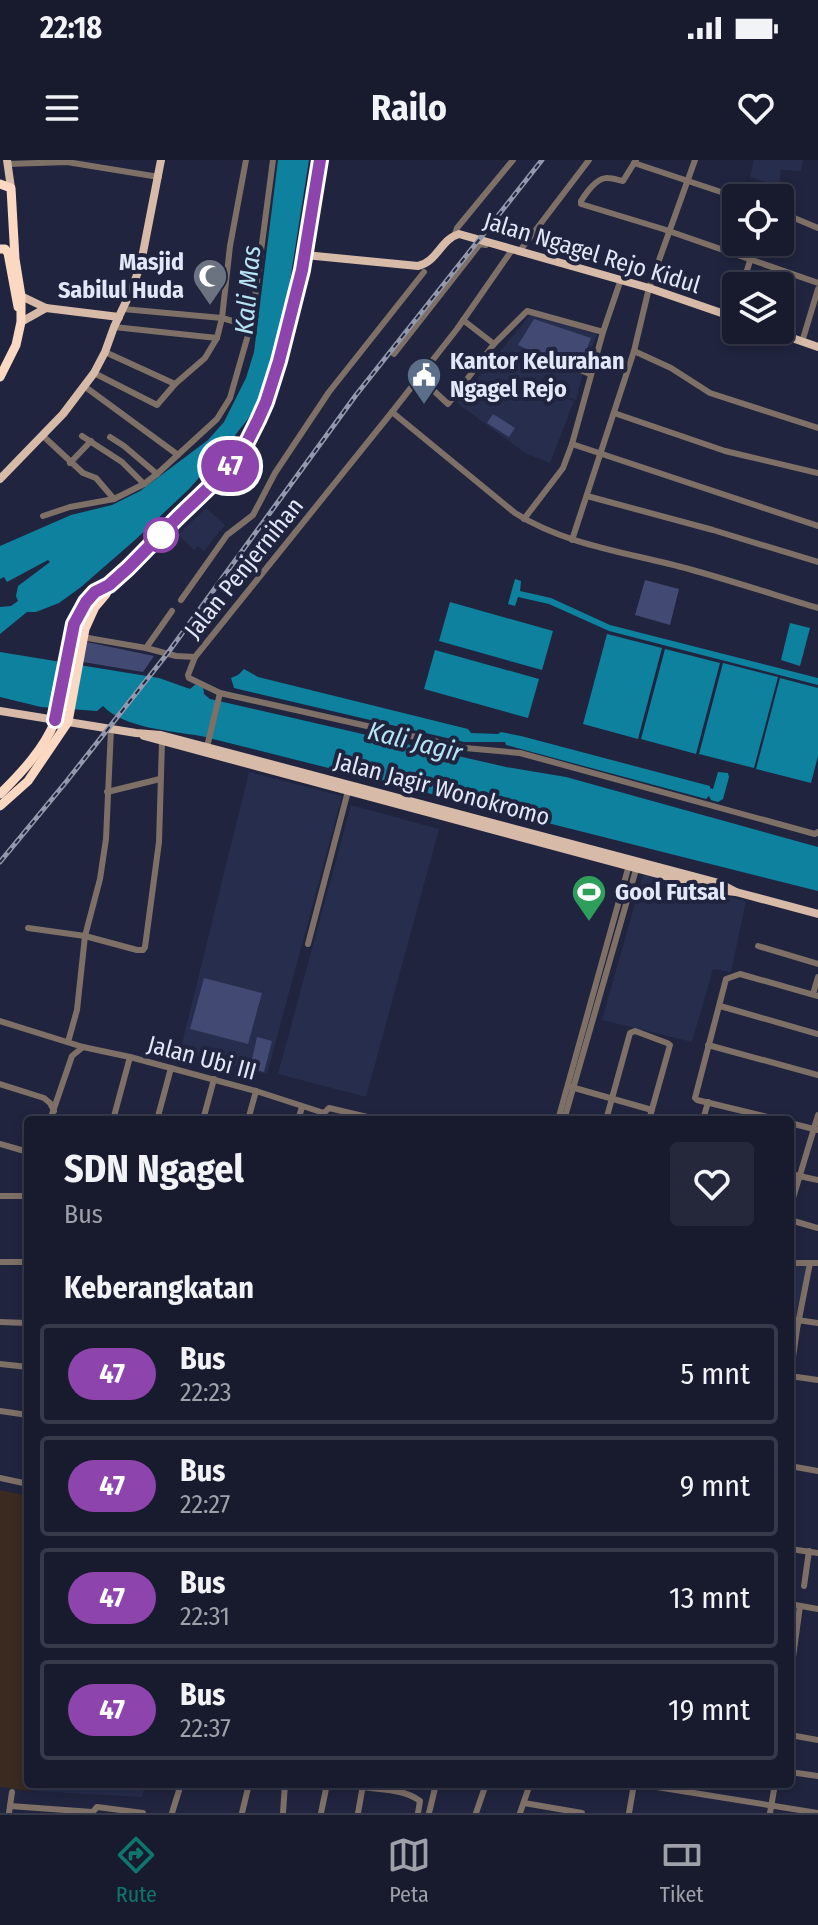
<!DOCTYPE html>
<html lang="id">
<style>
body{margin:0;font-family:"Fira Sans Condensed",sans-serif;background:#25283a;color:#f1f3f6;height:100vh;display:flex;flex-direction:column;font-size:30px;white-space:nowrap}
*{box-sizing:border-box;margin:0}
p{font-size:26px;color:#9fa1aa}
.icon{flex:none;width:44px;height:44px;fill:none;stroke:currentColor;stroke-width:2;stroke-linecap:round;stroke-linejoin:round}
.map{position:relative;flex:1;overflow:hidden}
.panel{position:absolute;left:24px;top:956px;width:770px;height:672px;display:flex;flex-direction:column;background:#181b2e;border-radius:8px;box-shadow:0 4px 12px #0003,0 0 0 2px #36394a}
.panel>*{flex:none}
.badge{padding:0 16px;border-radius:26px;font-size:28px;line-height:52px}
.fabs{position:absolute;left:722px;top:24px;display:grid;gap:16px}
.fabs a{display:grid;place-items:center;width:72px;height:72px;border-radius:8px;background:#181b2e;box-shadow:0 4px 12px #0003,0 0 0 2px #36394a;font-size:40px}
.map>.badge{position:absolute;translate:-50% -50%;box-shadow:0 0 0 4px #fff}
h2{padding:0 40px;font-size:30px;line-height:72px}
.round{display:grid;place-items:center;flex:none;width:84px;height:84px;border-radius:8px;background:#25283a}
.headline{display:flex;align-items:center;justify-content:space-between;height:136px;padding:0 40px}
h1{font-size:38px;font-weight:700;line-height:60px}
ul{padding:0;list-style:none}
li{display:flex;align-items:center;gap:24px;height:100px;margin:0 16px 12px;padding:0 24px;border:4px solid #36394a;border-radius:8px}
li div{flex:1}
li b{display:block;font-size:30px}
li em{font-style:normal}
li .badge{min-width:88px;font-weight:700;text-align:center}
.status{display:flex;justify-content:space-between;align-items:center;height:56px;padding:0 40px;background:#181b2e;direction:ltr}
.status svg{height:22px;fill:currentColor}
header{display:flex;justify-content:space-between;align-items:center;height:104px;padding:0 40px;background:#181b2e;font-size:36px;font-weight:700}
.menu{display:flex;justify-content:space-around;align-items:center;height:112px;border-top:2px solid #36394a;background:#181b2e;font-size:22px;color:#9fa1aa}
.menu a{display:grid;justify-items:center;gap:4px}
.menu .active{color:#0f766e}
.map>svg:first-child{display:block}
.built{fill:#272d4d}
.medical{fill:#3a2a1f}
.green{fill:#424972}
.water{fill:#0d819e}
.lines{fill:none;stroke-linecap:round;stroke-linejoin:round}
.minor{stroke:#7e7067;stroke-width:6}
.major{stroke:#d7baa8;stroke-width:8}
.highway{stroke:#fad8c1;stroke-width:9}
.rail-casing{stroke:#9398ad;stroke-width:5}
.rail{stroke:#20243e;stroke-width:2;stroke-dasharray:6;stroke-linecap:butt}
.line-casing{stroke:#fff;stroke-width:18}
.line{stroke:#8e44ad;stroke-width:12}
.stop-dot{fill:#fff;stroke:#8e44ad;stroke-width:4}
.labels{text-anchor:middle;dominant-baseline:central;stroke-width:8;stroke-linejoin:round;paint-order:stroke}
.street-label{font-size:24px;fill:#e3e8f9;stroke:#20243e}
.poi-label{font-size:24px;font-weight:bold;fill:#e3e8f9;stroke:#20243e;text-anchor:start}
.water-label{font-size:26px;font-style:italic;fill:#b7e4f4;stroke:#20243e}
</style>
<div class="status"><b>22:18</b><svg viewBox="0 0 49 12"><path d="M0 12V9h3v3zM5 12V6h3v6zM10 12V3h3v9zM15 12V0h3v12zM26 1h20v11H26zM47 4h2v5h-2z"/></svg></div>
<header><svg class="icon" aria-label="menu" viewBox="0 0 24 24"><path d="M4 6h16M4 12h16M4 18h16"/></svg>Railo<svg class="icon" aria-label="heart" viewBox="0 0 24 24"><path d="M12 20l-8-8c-3-5 5-10 8-4 3-6 11-1 8 4z"/></svg></header>
<div class="map">
<svg width="818" height="1653" viewBox="0 0 818 1653">
<rect width="100%" height="100%" fill="#20243e"/>
<g class="built">
<path d="M754,0H803L801,11L781,10L779,26L750,17Z"/>
<path d="M531,154L597,174L584,209L576,240L537,229L554,204L535,229L574,241L550,303L525,293L457,243Z"/>
<path d="M206,348L225,365L204,391L198,386L194,390L178,375Z"/>
<path d="M249,612L342,636L267,914L180,892Z"/>
<path d="M351,645L439,669L366,937L278,914Z"/>
<path d="M643,715L746,741L731,812L713,809L692,882L602,860Z"/>
<path d="M790,1103H807L797,1155L790,1154Z"/>
<path d="M34,1624H145L142,1637L33,1631Z"/>
</g>
<path class="medical" d="M0,1330L28,1336V1601L25,1613L28,1614V1624H32L31,1631L0,1627Z"/>
<g class="green">
<path d="M534,159L591,178L582,202L558,193L547,199L518,185Z"/>
<path d="M493,254L515,268L509,277L487,263Z"/>
<path d="M645,420L679,429L670,465L635,455Z"/>
<path d="M87,482L154,496L143,512L83,502Z"/>
<path d="M204,818L262,833L248,884L190,869Z"/>
<path d="M257,877L272,881L264,912L250,908Z"/>
</g>
<g class="water">
<path d="M278,0H309L285,153L266,230L251,255L222,292L189,329L135,380L81,427L59,443L36,452H27L0,474V447L11,446L18,441L16,436L18,426L50,402L48,400L7,422L4,417L0,419V386L71,355L112,345L140,331L208,280L224,262L246,218L254,192Z"/>
<path d="M515,419L521,421L520,431L551,438L610,465L818,518V525L609,471L549,444L518,437L515,446L508,444Z"/>
<path d="M450,442L553,471L542,510L439,481Z"/>
<path d="M790,463L810,468L800,506L781,500Z"/>
<path d="M607,474L662,488L638,579L583,564Z"/>
<path d="M665,489L720,503L696,594L641,579Z"/>
<path d="M435,490L539,519L528,558L424,529Z"/>
<path d="M0,492L159,518L190,529L196,524L203,526L204,534L210,539L506,607L566,617L818,687V731L201,576C171,571 124,568 103,546L97,551L41,547L0,537Z"/>
<path d="M723,503L778,517L754,608L699,594Z"/>
<path d="M244,509L258,517L468,569L471,573L498,574L501,572L521,576L710,626V628L713,629L718,612L728,613L729,617L723,639L718,642L711,640L709,636L706,639L506,585L505,582H464L234,528L231,518L238,515Z"/>
<path d="M780,518L818,528V596L811,623L756,609Z"/>
</g>
<g class="lines">
<g class="minor">
<path d="M636,0L623,21C618,20 613,18 608,18C597,17 586,33 581,41V44L663,69L818,123"/>
<path d="M634,3L739,38"/>
<path d="M8,4L67,2L159,17"/>
<path d="M780,52L818,68"/>
<path d="M455,74L457,68L513,0"/>
<path d="M519,92L589,0"/>
<path d="M742,126L756,82"/>
<path d="M123,149L222,158L243,164"/>
<path d="M732,157L736,144"/>
<path d="M463,160L494,184"/>
<path d="M114,167L217,178"/>
<path d="M802,182L818,129"/>
<path d="M634,191L671,208L710,233L818,268"/>
<path d="M105,192L175,224"/>
<path d="M394,194L480,84L486,85L487,82"/>
<path d="M578,209L590,214"/>
<path d="M94,213L157,245L175,224L205,198L217,178L222,158L230,86L246,0"/>
<path d="M418,216L448,244L494,184L527,151L603,172"/>
<path d="M84,226L178,295"/>
<path d="M392,252L515,353C567,386 631,393 689,409C732,421 775,435 818,448"/>
<path d="M614,253L725,291L818,313"/>
<path d="M42,275L83,313L96,318L114,339"/>
<path d="M82,276L122,302L144,324"/>
<path d="M110,277L124,286L157,314"/>
<path d="M572,284L818,366"/>
<path d="M70,303L91,281"/>
<path d="M587,336L713,370L818,402"/>
<path d="M43,356L70,347L114,339L144,324L157,314L217,259L230,238L248,175L243,164L253,152L273,0"/>
<path d="M524,359L563,308L572,284L603,172L621,119"/>
<path d="M572,380L634,191L649,128L695,0"/>
<path d="M181,440L227,375L253,355L275,313L329,232L424,112"/>
<path d="M82,477L146,488L176,496L195,497"/>
<path d="M146,488L172,451"/>
<path d="M220,533L465,588L520,593L815,674L818,672"/>
<path d="M207,587L220,533L189,518L188,515L195,497L392,252L457,169L512,90"/>
<path d="M107,632L160,619"/>
<path d="M28,768L85,776L137,790H143L145,787L159,682L162,582"/>
<path d="M308,784L348,631"/>
<path d="M758,786L818,804"/>
<path d="M813,834L818,817"/>
<path d="M720,846L818,874"/>
<path d="M0,861L83,887L130,897L256,931L324,953"/>
<path d="M68,882L77,850L85,776L100,719L106,679L111,569"/>
<path d="M708,885L818,915"/>
<path d="M0,924L44,938L50,943L54,951"/>
<path d="M571,927L652,950"/>
<path d="M324,953L329,948L380,960"/>
<path d="M50,960L72,896L83,887"/>
<path d="M113,960L130,897"/>
<path d="M157,960L171,908"/>
<path d="M203,960L214,919"/>
<path d="M248,960L256,931"/>
<path d="M298,960L302,947"/>
<path d="M558,960L629,705"/>
<path d="M564,960L637,706"/>
<path d="M606,960L630,873L635,871L667,883L670,885L649,960"/>
<path d="M703,960L708,942"/>
<path d="M780,960L697,940L695,938L726,819L740,814L818,836"/>
<path d="M790,963L818,970"/>
<path d="M0,984L28,992"/>
<path d="M790,1014L818,1020"/>
<path d="M0,1036H28"/>
<path d="M790,1048L818,955"/>
<path d="M790,1060L818,1068"/>
<path d="M0,1102H28"/>
<path d="M790,1103H818"/>
<path d="M790,1159L818,1163"/>
<path d="M0,1162L28,1163"/>
<path d="M0,1204L28,1207"/>
<path d="M790,1216L818,1220"/>
<path d="M790,1218L797,1169L810,1103"/>
<path d="M0,1251L28,1255"/>
<path d="M790,1306L818,1311"/>
<path d="M0,1318L28,1324"/>
<path d="M790,1389L818,1393"/>
<path d="M804,1426L809,1391"/>
<path d="M790,1444L818,1449"/>
<path d="M790,1519L800,1446"/>
<path d="M790,1575L818,1580"/>
<path d="M790,1612L818,1616"/>
<path d="M638,1624L818,1653"/>
<path d="M363,1627C382,1630 404,1629 420,1641L418,1653"/>
<path d="M524,1643L582,1653"/>
<path d="M10,1646L92,1652"/>
<path d="M9,1653L12,1632"/>
<path d="M92,1653L97,1647L143,1653"/>
<path d="M172,1653L181,1624"/>
<path d="M242,1653L249,1624"/>
<path d="M283,1653L285,1624"/>
<path d="M321,1653L327,1624"/>
<path d="M358,1653L363,1625"/>
<path d="M429,1653L436,1624"/>
<path d="M476,1653L486,1624"/>
<path d="M520,1653L530,1624"/>
<path d="M629,1653L634,1624"/>
<path d="M770,1653L775,1624"/>
</g>
<g class="major">
<path d="M7,0L11,28"/>
<path d="M305,95L418,106C437,102 441,79 459,74L649,128L736,158"/>
<path d="M21,136L46,148L119,157"/>
<path d="M21,162L46,148"/>
<path d="M769,170L818,187"/>
<path d="M0,319L63,254L94,213L105,192L114,167L132,129L141,103L161,0"/>
<path d="M0,551L136,573L161,575L719,723L736,732"/>
<path d="M144,576L717,730L736,732L818,754"/>
</g>
<g class="highway">
<path d="M0,24L11,28L15,99L21,136V162L16,185L0,217"/>
<path d="M0,89H5L8,93L18,147"/>
<path d="M0,634C21,613 44,589 55,561C57,554 58,545 59,537C64,509 66,475 82,449C93,431 111,424 126,410C144,393 160,374 177,357C193,342 210,327 226,311C248,288 261,256 271,226C295,152 308,77 320,0"/>
<path d="M0,646L28,621L68,562L85,469L95,447L106,434L109,425"/>
</g>
<g class="rail-casing">
<path id="rail" d="M0,702L66,622L167,494L356,235L542,0"/>
</g>
<use href="#rail" class="rail"/>
</g>
<g class="lines">
<g class="line-casing">
<path id="line" d="M55,560L74,464L86,442L95,432L109,425L128,408L178,357L228,309L245,286L258,260L266,242L279,201L302,110L320,0"/>
</g>
<use href="#line" class="line"/>
</g>
<defs>
<g id="mosque-pin" transform="scale(1.8)"><path d="M0 17L-7.5 6A9.5 9.5 0 1 1 7.5 6Z" fill="#6b7280" stroke="#20243e"/><path d="M3.5-4.9A6 6 0 1 0 3.5 4.9A5 5 0 1 1 3.5-4.9Z" fill="#fff"/></g>
<g id="civic-pin" transform="scale(1.8)"><path d="M0 17L-7.5 6A9.5 9.5 0 1 1 7.5 6Z" fill="#5c6f8a" stroke="#20243e"/><path d="M-.6-6.5H3V-4.5H.6V-3L4-1V1h2V6H-6V1h2V-1L-.6-3ZM-1.2 2.5V6h2.4V2.5Z" fill="#fff"/></g>
<g id="stadium-pin" transform="scale(1.8)"><path d="M0 17L-7.5 6A9.5 9.5 0 1 1 7.5 6Z" fill="#2e9e5b" stroke="#20243e"/><path d="M0-5a6.5 5 0 1 0 0 10a6.5 5 0 1 0 0-10ZM-3.5-1.8h7v3.6h-7Z" fill="#fff"/></g>
</defs>
<g fill-rule="evenodd">
<use href="#mosque-pin" x="210" y="116"/>
<use href="#civic-pin" x="424" y="215"/>
<use href="#stadium-pin" x="589" y="732"/>
</g>
<circle class="stop-dot" cx="161" cy="375" r="16"/>
<g class="labels">
<g class="street-label">
<text transform="translate(592 93) rotate(17)">Jalan Ngagel Rejo Kidul</text>
<text transform="translate(244 408) rotate(-51)">Jalan Penjernihan</text>
<text transform="translate(442 629) rotate(15)">Jalan Jagir Wonokromo</text>
<text transform="translate(202 898) rotate(15)">Jalan Ubi III</text>
</g>
<g class="poi-label">
<text x="184" y="102" text-anchor="end">Masjid<tspan x="184" dy="28">Sabilul Huda</tspan></text>
<text x="450" y="201">Kantor Kelurahan<tspan x="450" dy="28">Ngagel Rejo</tspan></text>
<text x="615" y="732">Gool Futsal</text>
</g>
<g class="water-label">
<text transform="translate(248 130) rotate(-85)">Kali Mas</text>
<text transform="translate(415 582) rotate(14)">Kali Jagir</text>
</g>
</g>
</svg>
<div class="fabs">
<a><svg class="icon" aria-label="locate" viewBox="0 0 24 24"><circle cx="12" cy="12" r="6"/><path d="M12 2v4M12 18v4M2 12h4M18 12h4"/></svg></a>
<a><svg class="icon" aria-label="layers" viewBox="0 0 24 24"><path d="M12 4l9 5-9 5-9-5zM3 14l9 5 9-5"/></svg></a>
</div>
<b class="badge" style="left:230px;top:306px;background:#8e44ad;color:#fff">47</b>
<section class="panel">
<div class="headline"><div><h1>SDN Ngagel</h1><p>Bus</p></div><a class="round"><svg class="icon" aria-label="heart" viewBox="0 0 24 24"><path d="M12 20l-8-8c-3-5 5-10 8-4 3-6 11-1 8 4z"/></svg></a></div>
<h2>Keberangkatan</h2>
<ul>
<li><span class="badge" style="background:#8e44ad;color:#fff">47</span><div><b>Bus</b><p>22:23</p></div><em>5 mnt</em></li>
<li><span class="badge" style="background:#8e44ad;color:#fff">47</span><div><b>Bus</b><p>22:27</p></div><em>9 mnt</em></li>
<li><span class="badge" style="background:#8e44ad;color:#fff">47</span><div><b>Bus</b><p>22:31</p></div><em>13 mnt</em></li>
<li><span class="badge" style="background:#8e44ad;color:#fff">47</span><div><b>Bus</b><p>22:37</p></div><em>19 mnt</em></li>
</ul>
</section>
</div>
<nav class="menu">
<a class="active"><svg class="icon" aria-label="directions" viewBox="0 0 24 24"><path d="M12 3l9 9-9 9-9-9zM9 14v-3h6M13 9l2 2-2 2"/></svg>Rute</a>
<a><svg class="icon" aria-label="map" viewBox="0 0 24 24"><path d="M3 6l6-2 6 2 6-2v14l-6 2-6-2-6 2zM9 4v14M15 6v14"/></svg>Peta</a>
<a><svg class="icon" aria-label="tickets" viewBox="0 0 24 24"><path d="M3 7h18v10H3zM15 7v10"/></svg>Tiket</a>
</nav>
